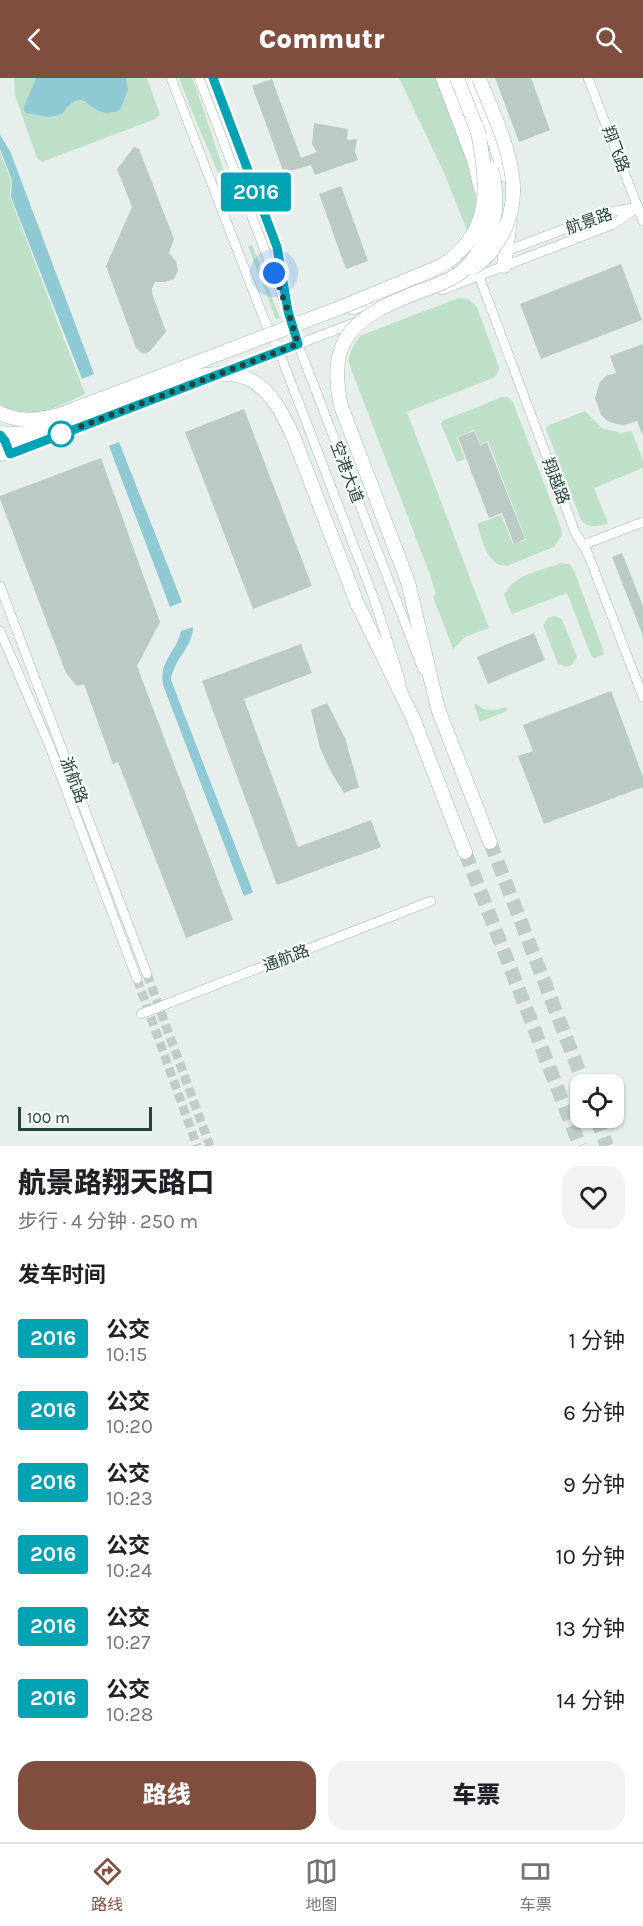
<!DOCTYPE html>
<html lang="zh">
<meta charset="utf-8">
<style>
body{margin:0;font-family:Karla,"Noto Sans SC",sans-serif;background:#f2f2f2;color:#202124;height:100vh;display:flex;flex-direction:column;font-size:22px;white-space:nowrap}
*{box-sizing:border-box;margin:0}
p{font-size:20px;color:#757577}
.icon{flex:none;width:33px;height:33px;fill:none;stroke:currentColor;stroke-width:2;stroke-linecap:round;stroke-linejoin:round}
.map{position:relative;height:1068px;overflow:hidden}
.side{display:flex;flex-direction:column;background:#fff;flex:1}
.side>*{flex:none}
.badge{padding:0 12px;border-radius:4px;font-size:21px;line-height:39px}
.fabs{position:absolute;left:570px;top:996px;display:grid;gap:12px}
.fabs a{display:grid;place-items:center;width:54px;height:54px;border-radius:12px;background:#fff;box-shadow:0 2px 4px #0004;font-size:30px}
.scale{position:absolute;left:18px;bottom:15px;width:134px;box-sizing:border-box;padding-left:6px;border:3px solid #24423a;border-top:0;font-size:16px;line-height:21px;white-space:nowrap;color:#24423a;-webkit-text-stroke:4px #f7fbf9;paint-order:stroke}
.you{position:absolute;width:30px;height:30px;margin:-15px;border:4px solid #fff;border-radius:50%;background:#1a73e8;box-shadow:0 0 0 9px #1a73e833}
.map>.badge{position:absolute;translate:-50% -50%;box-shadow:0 0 0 3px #fff}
h2{padding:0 18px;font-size:22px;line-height:54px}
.round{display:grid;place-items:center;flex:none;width:63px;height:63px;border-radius:18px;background:#f2f2f2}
.headline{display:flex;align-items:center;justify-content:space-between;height:102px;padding:0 18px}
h1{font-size:28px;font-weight:800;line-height:45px}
.action{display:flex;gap:12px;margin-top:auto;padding:12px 18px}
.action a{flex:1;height:69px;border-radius:18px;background:#7f4e3f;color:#fff;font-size:24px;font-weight:800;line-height:69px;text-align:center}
.action a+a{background:#f2f2f2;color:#202124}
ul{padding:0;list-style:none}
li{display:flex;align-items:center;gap:18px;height:72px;padding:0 18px}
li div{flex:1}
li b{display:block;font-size:22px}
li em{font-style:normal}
li .badge{min-width:66px;font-weight:700;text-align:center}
header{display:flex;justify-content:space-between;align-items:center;height:78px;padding:0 18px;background:#7f4e3f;color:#fff;font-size:27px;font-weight:800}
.menu{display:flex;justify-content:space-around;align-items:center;height:84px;border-top:2px solid #e0e0e0;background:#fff;font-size:16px;color:#757577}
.menu a{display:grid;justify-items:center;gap:3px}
.menu .on{color:#7f4e3f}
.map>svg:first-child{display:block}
.green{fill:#bfe0c8}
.water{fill:#8ec9d4}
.building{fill:#bbcac4}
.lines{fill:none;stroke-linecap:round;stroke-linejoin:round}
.minor-tunnel{stroke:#bfccc8;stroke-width:9;stroke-dasharray:9 4.5;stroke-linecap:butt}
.secondary-tunnel{stroke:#bfccc8;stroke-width:14;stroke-dasharray:14 7;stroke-linecap:butt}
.minor-casing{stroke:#a8b8b2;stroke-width:10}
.secondary-casing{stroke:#a4bbb3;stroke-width:15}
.minor{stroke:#fff;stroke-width:9}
.secondary{stroke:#fff;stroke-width:14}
.secondary-bridge-casing{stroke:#a4bbb3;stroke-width:15;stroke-linecap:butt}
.secondary-bridge{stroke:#fff;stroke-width:14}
.line-casing{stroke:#fff;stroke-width:14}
.line{stroke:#00a3b4;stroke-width:9}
.walk{stroke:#24423a;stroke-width:6;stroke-dasharray:0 10.8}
.stop-dot{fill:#fff;stroke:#00a3b4;stroke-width:3}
.labels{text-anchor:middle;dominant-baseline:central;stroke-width:4.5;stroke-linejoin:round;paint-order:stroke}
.street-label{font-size:16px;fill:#24423a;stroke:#f7fbf9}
</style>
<header><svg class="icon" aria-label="back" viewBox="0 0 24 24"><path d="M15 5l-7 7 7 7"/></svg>Commutr<svg class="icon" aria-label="search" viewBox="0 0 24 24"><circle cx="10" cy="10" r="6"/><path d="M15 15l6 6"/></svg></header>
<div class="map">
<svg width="643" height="1068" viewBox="0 0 643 1068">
<rect width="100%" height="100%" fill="#e6efeb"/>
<g class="green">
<path d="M14,0H147L160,37L155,41L42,84L37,80L15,17Z"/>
<path d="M179,0H192C209,44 221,89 238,133L234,134C217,89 196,46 179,0Z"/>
<path d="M399,0H439L475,103L476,130L468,155L445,97Z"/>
<path d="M0,74L11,102L10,119L85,316C60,327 25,349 0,327Z"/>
<path d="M252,167L280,240L276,241L248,168Z"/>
<path d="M458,220L468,221L477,229L499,289L498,295L493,300L407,334L489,550L465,559L453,571L435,524L433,518L436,516L429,494L348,283L352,270L360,258Z"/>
<path d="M502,319H508L513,324L561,450L562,457L554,469L507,488C486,487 483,463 477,446L501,437L513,466L526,462L488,363L480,366L474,352L457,359L465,381L457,384L441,346L442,343Z"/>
<path d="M585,333L602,350L621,355L632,353L643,383V390L594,410L608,445C597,449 589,451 581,442L546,351L547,348Z"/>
<path d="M561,485L569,486L574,492L604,574L603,577L594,580L591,578L567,515L512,536L504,517C513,497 542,492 561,485Z"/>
<path d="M554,538L562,541L577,579L572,587L567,589L558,586L543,547L548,540Z"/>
<path d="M476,626C487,634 494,633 506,629L507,633L480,644L474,627Z"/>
</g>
<g class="water">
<path d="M36,0H126L128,12L120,32C87,46 88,0 62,36L49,39L26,35L23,31Z"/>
<path d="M0,57L10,73L94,296L82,301L11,119L12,102L0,71Z"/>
<path d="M119,364L182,524L170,529L109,368Z"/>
<path d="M193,549C193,569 173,582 171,602L253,814L244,818L163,607C159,582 176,575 181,553Z"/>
</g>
<g class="building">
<path d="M495,0H531L550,52L519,64Z"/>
<path d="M272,1L301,80L317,74L312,66L314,45L348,51L347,62L357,61L355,73L358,82L315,97L311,87L284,95L252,8Z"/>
<path d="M134,69L139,71L174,161L169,175L176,183L178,192L174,201L165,204H155L152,210V215L166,254L149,274L146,275H142L136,270L106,188L132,129L117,91Z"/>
<path d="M341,108L368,183L346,191L319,116Z"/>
<path d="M621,186L642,242L541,281L520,226Z"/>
<path d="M643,266V355L642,356L637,343L625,347L616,346L608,343L601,337L595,320L600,304L606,298L616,295L610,278Z"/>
<path d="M244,331L312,508L253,531L185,354Z"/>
<path d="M474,353L480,367L487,364L525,461L514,466L502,435L489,440L458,359Z"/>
<path d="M101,380L160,544L137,588L233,842L186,860L118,684L113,686L84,606L77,608L66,595L0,421V418Z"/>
<path d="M622,475L643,528V558L612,479Z"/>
<path d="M534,555L545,582L488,606L477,579Z"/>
<path d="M301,566L312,595L244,621L298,769L371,742L381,769L277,807L202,603Z"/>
<path d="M611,613L643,699V709L544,746L518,678L533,673L523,647Z"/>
<path d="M327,625L345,660L359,709L344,715L330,692L320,670L311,632Z"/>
</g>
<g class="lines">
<g class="minor-tunnel">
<path d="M147,896L210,1068"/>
<path d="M137,901L197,1068"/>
</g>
<g class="secondary-tunnel">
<path d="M490,764L584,1006"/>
<path d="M465,774L580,1068"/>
<path d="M596,1040L607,1068"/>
</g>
<g class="minor-casing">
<g id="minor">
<path d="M171,0L264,241L279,273L373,518L401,604"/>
<path d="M199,0L288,233L298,266L423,592"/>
<path d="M588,0L643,143"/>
<path d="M501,175L609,134L633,130"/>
<path d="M477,193L575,454L588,476L643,619"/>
<path d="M442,212L614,146L638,129"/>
<path d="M353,232L452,194"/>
<path d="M223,295L359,243"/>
<path d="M0,379L199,304"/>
<path d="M583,467L643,444"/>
<path d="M0,508L147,896"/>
<path d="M0,553L50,669L137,901"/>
<path d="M141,936L431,823"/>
</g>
</g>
<g class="secondary-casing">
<g id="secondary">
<path d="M443,0L474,82L481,111"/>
<path d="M472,0L506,97"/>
<path d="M504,188L510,143"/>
<path d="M408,504L438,631L490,764"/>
<path d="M357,525L413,640L465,774"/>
</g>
</g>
<use href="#minor" class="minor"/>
<use href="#secondary" class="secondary"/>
<g class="secondary-bridge-casing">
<g id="secondary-bridge">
<path d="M457,0L480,59"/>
<path d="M472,190C485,183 493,172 500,160C532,108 498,50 479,0"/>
<path d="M0,335C21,345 37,342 59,337L347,227L439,189C494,157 489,104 477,50"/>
<path d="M0,355C20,357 40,355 59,349C107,334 200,280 247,300C271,311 284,338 294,360L357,525"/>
<path d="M0,370L32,359"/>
<path d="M408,504L341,328C325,257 359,237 418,214C432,209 448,204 460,195C471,187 479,174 485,162C498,140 498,116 491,91"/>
</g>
</g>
<use href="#secondary-bridge" class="secondary-bridge"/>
</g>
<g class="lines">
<g class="line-casing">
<path id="line" d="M0,357L5,363L10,376L298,266L288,233L277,169L213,0"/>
</g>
<use href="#line" class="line"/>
<path class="walk" d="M61,356L298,266L288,233L274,195"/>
</g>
<circle class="stop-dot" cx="61" cy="356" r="12"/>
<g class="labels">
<g class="street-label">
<text transform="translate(616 71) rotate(69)">翔飞路</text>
<text transform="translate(589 143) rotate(-19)">航景路</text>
<text transform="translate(347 394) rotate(69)">空港大道</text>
<text transform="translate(556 403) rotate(69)">翔越路</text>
<text transform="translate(74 702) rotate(69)">浙航路</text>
<text transform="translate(286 880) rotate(-21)">通航路</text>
</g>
</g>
</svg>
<div class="fabs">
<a><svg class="icon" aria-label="locate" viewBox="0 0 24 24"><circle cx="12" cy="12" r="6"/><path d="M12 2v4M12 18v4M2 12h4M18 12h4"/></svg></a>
</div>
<div class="scale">100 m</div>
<div class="you" style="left:274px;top:195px"></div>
<b class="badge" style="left:256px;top:114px;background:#00a3b4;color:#fff">2016</b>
</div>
<section class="side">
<div class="headline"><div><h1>航景路翔天路口</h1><p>步行 · 4 分钟 · 250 m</p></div><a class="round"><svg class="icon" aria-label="heart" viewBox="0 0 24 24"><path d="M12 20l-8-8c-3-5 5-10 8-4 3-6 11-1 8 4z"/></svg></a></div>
<h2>发车时间</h2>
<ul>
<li><span class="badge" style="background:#00a3b4;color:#fff">2016</span><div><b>公交</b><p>10:15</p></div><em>1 分钟</em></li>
<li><span class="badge" style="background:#00a3b4;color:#fff">2016</span><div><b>公交</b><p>10:20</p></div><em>6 分钟</em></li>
<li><span class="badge" style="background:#00a3b4;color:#fff">2016</span><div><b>公交</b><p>10:23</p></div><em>9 分钟</em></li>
<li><span class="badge" style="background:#00a3b4;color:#fff">2016</span><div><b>公交</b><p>10:24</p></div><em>10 分钟</em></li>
<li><span class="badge" style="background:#00a3b4;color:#fff">2016</span><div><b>公交</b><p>10:27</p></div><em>13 分钟</em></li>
<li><span class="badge" style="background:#00a3b4;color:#fff">2016</span><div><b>公交</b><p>10:28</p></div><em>14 分钟</em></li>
</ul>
<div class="action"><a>路线</a><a>车票</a></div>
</section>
<nav class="menu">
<a class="on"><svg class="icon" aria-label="directions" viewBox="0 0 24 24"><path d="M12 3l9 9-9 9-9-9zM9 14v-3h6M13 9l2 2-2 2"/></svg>路线</a>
<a><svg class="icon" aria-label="map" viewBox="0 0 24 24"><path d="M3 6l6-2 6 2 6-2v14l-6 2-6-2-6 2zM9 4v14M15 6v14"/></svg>地图</a>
<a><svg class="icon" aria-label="tickets" viewBox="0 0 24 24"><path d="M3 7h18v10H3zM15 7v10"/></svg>车票</a>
</nav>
